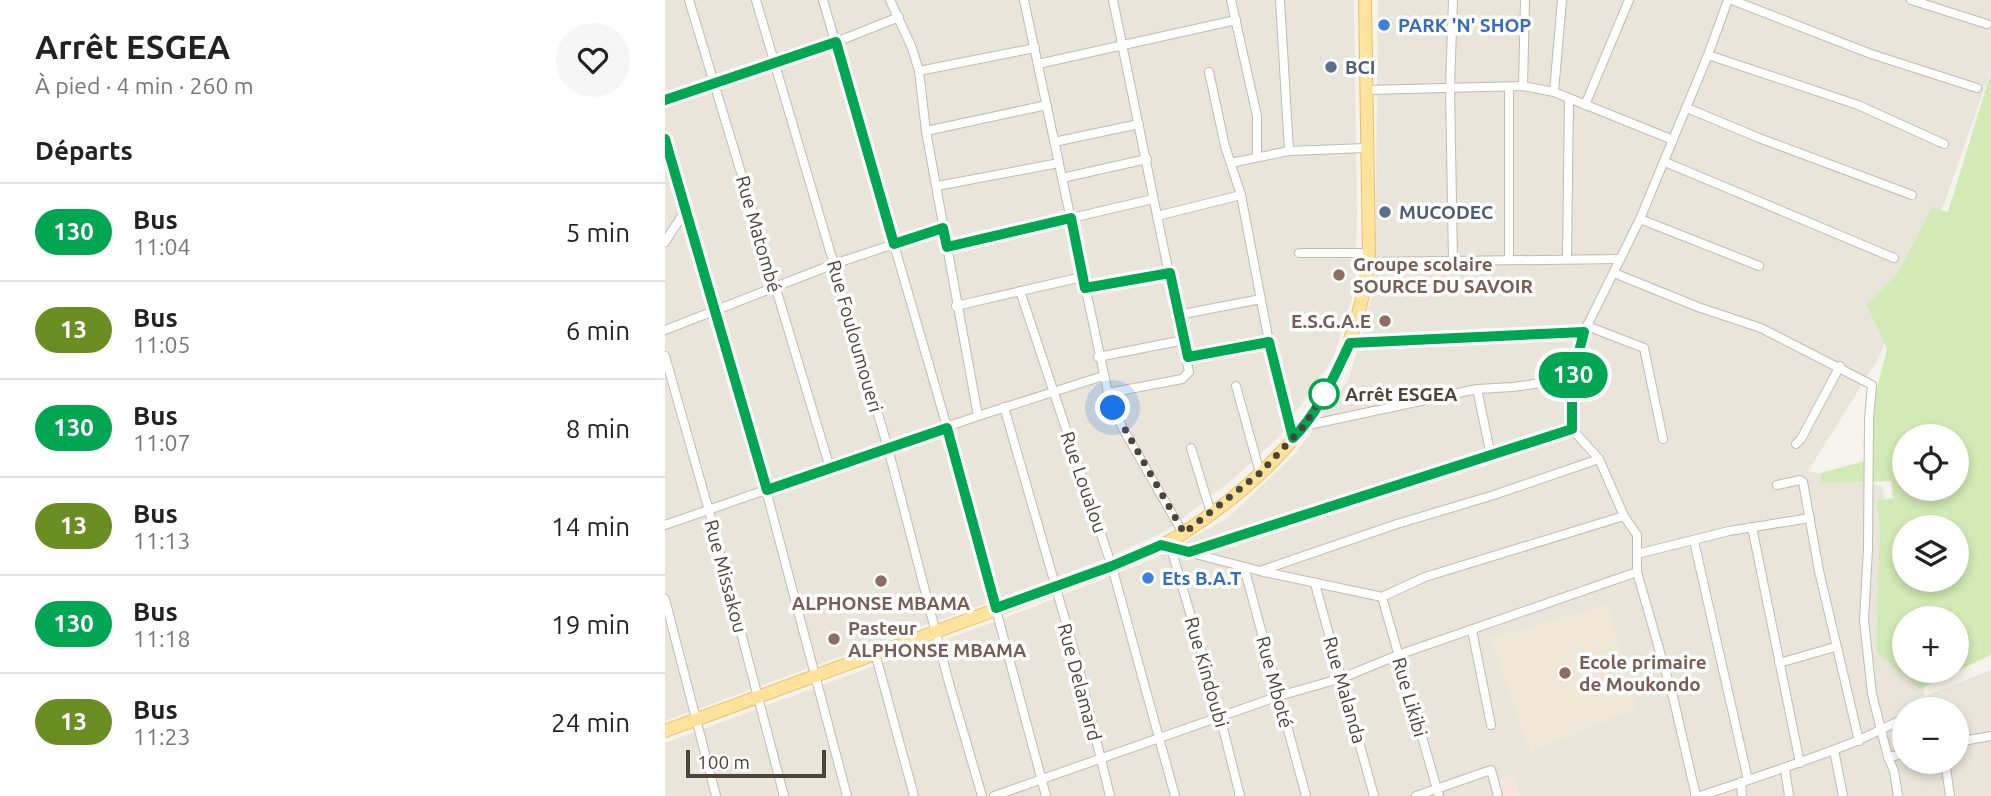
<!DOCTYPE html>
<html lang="fr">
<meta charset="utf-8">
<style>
body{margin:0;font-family:Ubuntu,sans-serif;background:#f6f6f6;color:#222;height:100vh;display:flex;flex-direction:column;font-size:26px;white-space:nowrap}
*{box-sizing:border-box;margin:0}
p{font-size:23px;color:#767676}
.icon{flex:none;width:38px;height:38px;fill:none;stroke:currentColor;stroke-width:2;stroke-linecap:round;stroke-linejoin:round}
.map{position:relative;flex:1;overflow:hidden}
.panel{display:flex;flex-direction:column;background:#fff;width:665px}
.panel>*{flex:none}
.badge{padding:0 14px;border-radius:23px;font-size:24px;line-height:46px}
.controls{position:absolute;left:1227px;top:424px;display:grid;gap:14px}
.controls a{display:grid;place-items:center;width:77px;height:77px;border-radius:50%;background:#fff;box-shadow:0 4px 10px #0003;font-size:35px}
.scale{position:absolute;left:21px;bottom:18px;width:140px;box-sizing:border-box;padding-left:7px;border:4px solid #4b4439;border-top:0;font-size:19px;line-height:24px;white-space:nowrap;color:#4b4439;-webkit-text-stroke:5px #fff;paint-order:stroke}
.you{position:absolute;width:35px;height:35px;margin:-18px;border:5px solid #fff;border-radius:50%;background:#1a73e8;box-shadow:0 0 0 10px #1a73e833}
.map>.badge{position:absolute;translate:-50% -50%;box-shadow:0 0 0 4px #fff}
h2{padding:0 35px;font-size:26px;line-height:63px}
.round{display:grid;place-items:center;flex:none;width:74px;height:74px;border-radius:37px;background:#f6f6f6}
.head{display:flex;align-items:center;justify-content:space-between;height:119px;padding:0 35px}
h1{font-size:33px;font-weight:700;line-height:52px}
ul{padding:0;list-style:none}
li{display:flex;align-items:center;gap:21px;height:98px;padding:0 35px;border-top:2px solid #e0e0e0}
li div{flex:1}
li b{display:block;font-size:26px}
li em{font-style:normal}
li .badge{min-width:77px;font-weight:700;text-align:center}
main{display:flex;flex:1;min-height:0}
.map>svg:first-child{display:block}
.residential{fill:#eae5da;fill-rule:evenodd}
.education{fill:#efe8d6}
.medical{fill:#f6e3e0}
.green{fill:#d2eab5;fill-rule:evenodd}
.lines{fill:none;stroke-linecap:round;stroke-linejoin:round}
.minor-casing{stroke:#c2bbae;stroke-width:10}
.primary-casing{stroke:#e6c16a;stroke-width:14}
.minor{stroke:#fff;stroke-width:8}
.primary{stroke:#ffe39c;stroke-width:12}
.line-casing{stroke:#fff;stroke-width:16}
.line{stroke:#00a651;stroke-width:10}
.walk{stroke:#4b4439;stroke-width:7;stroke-dasharray:0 12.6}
.shop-dot{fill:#3f7fe0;stroke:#fff;stroke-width:2.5}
.service-dot{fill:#5c6f8a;stroke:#fff;stroke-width:2.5}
.education-dot{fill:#8d6e63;stroke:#fff;stroke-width:2.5}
.stop-dot{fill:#fff;stroke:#00a651;stroke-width:3.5}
.labels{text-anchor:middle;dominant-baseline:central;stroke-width:7;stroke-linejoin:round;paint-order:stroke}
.shop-label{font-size:19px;font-weight:bold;fill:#366cbe;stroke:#fff;text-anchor:start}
.service-label{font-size:19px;font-weight:bold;fill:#4e5e75;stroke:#fff;text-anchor:start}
.street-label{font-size:19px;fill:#4b4439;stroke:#fff}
.education-label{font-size:19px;font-weight:bold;fill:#785e54;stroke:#fff;text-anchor:start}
.stop-label{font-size:19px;font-weight:bold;fill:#4b4439;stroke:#fff;text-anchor:start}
</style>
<main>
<section class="panel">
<div class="head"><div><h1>Arrêt ESGEA</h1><p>À pied · 4 min · 260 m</p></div><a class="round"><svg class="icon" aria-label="heart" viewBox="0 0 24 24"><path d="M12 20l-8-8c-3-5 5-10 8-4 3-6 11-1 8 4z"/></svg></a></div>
<h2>Départs</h2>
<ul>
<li><span class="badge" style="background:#00a651;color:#fff">130</span><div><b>Bus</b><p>11:04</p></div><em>5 min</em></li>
<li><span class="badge" style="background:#6b8e23;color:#fff">13</span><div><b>Bus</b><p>11:05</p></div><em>6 min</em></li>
<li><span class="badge" style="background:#00a651;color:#fff">130</span><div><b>Bus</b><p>11:07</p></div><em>8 min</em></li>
<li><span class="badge" style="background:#6b8e23;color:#fff">13</span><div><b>Bus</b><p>11:13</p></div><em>14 min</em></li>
<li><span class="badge" style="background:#00a651;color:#fff">130</span><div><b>Bus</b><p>11:18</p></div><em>19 min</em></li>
<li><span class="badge" style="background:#6b8e23;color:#fff">13</span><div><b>Bus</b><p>11:23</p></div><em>24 min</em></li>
</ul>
</section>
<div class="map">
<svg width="1326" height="796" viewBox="0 0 1326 796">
<rect width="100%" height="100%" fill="#f6f3ec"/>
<g class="residential">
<path d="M0,0H689L692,213L690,288L669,357L614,437L568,479L503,530L435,561L0,721Z"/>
<path d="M713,0H1326V70L1280,201L1213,359L1143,471L1217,486L1244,618H1239V670H1255L1260,696L1326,670V796H0V743L353,613L490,558L563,518L630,454L683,380L698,331L710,280ZM1239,709H1292V761H1239Z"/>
</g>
<path class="education" d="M943,605L971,708L865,753L825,638Z"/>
<path class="medical" d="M850,776L855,796H838L835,779Z"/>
<path class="green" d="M1326,72V655L1255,689L1211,652L1215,523L1211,501L1228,498L1226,481L1156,483V473L1207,459L1205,415L1222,349L1202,305L1233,273L1267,207L1283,212ZM1239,436H1292V488H1239ZM1239,527H1292V579H1239ZM1239,618H1292V670H1239Z"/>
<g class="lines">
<g class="minor-casing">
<g id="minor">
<path d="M24,0L165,468"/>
<path d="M91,0L223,448L284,683L317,796"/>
<path d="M158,0L282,427L381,796"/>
<path d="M225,0L247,48L254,71L261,131L313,416"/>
<path d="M359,0L443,393L457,427L518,533"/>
<path d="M566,0L592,116V157"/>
<path d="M615,0L624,151"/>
<path d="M1067,0L1206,54L1312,88"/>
<path d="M1246,0L1322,24"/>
<path d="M1043,55L1193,105L1279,144"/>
<path d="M373,64L571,20"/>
<path d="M254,71L370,48"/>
<path d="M544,72L560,146L576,195L604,342L628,438"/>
<path d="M858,86L860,0"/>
<path d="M844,87V259"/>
<path d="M702,90L858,86L889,92L1008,140"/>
<path d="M889,92L897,0"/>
<path d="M0,99L171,42L234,17"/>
<path d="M920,105L964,0"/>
<path d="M1022,108L1094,138L1247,195"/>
<path d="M261,131L382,105"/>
<path d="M0,139L101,490L182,796"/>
<path d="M389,142L474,124"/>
<path d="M1000,162L1229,258"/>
<path d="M566,163L624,151L701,148"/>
<path d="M397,178L482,159"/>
<path d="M272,186L394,163"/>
<path d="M492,216L576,195"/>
<path d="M975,219L1094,266"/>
<path d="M0,242L20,211"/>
<path d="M282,247L488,199"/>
<path d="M634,253H704"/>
<path d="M902,259L904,98"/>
<path d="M788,261L785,87L788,0"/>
<path d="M703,262L955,259"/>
<path d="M949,273L1033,307L1096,328L1207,385L1204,419L1203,549L1199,620L1207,694L1223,757L1229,771L1233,796"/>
<path d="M420,288L505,273"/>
<path d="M355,291L447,567L510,796"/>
<path d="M291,306L417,277"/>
<path d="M513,315L596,299"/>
<path d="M922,326L979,348L998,439"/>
<path d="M0,330L169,264L278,228"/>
<path d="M685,343L919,332"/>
<path d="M0,356L44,511L119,796"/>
<path d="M433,357L519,340"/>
<path d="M523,357L604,342"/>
<path d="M571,386L595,473"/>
<path d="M812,389L826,456"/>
<path d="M443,393L517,379L524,372L448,0"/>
<path d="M339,407L412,661L445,796"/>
<path d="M639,426L812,389L848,387L907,379"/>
<path d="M1131,444L1136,439L1175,366"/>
<path d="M526,448L546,513"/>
<path d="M1112,485L1135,480L1138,482L1154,571L1194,741"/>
<path d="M0,525L313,416L438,376"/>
<path d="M1087,527L1135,763"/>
<path d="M1029,541L1083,780"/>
<path d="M496,545L595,571L717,597L760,577L959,516"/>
<path d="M506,548L555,716L575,796"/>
<path d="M524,552L705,492L789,468L907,429"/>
<path d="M972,554L1064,531L1145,518"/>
<path d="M579,567L641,796"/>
<path d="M595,571L732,524L829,495L934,459"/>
<path d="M650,584L709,796"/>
<path d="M717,597L774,796"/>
<path d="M0,599L51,796"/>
<path d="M807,630L826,725"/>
<path d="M210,653L249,796"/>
<path d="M1114,663L1170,647"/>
<path d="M1292,742L1326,736"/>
<path d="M1169,750L1178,796"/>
<path d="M1223,757L1239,754"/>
<path d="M1280,761L1285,796"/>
<path d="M1120,769L1124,796"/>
<path d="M1076,782L1077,796"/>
<path d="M329,796L614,696L677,678L733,655L972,572"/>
<path d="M751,796L826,770L833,796"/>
<path d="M1031,796L1009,701L972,572V535L959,516L934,459L907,429L905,414L907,379L919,332L975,219L1043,55L1063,0"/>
<path d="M1035,796C1087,779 1139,762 1189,742C1206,735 1222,726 1239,719"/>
</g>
</g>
<g class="primary-casing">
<path id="primary" d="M0,731L447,567C471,556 498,547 520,532C563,504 607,467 639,426C675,381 700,310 704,253L700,0"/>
</g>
<use href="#minor" class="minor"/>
<use href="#primary" class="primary"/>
</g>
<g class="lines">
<g class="line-casing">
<path id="line" d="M0,100L171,42L229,244L278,228L282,247L406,218L420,288L505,273L523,357L604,342L628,438C654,412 669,376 685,343L919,332L907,379V429L524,552L496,545L447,566L331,608L282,428L102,490L0,139"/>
</g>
<use href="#line" class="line"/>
<path class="walk" d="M448,408L519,533L595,473L639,426L663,387L659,394"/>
</g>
<g class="shop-dot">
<circle cx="719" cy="25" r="7"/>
<circle cx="483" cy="578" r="7"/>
</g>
<g class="service-dot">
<circle cx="666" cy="67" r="7"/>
<circle cx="720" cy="212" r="7"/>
</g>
<g class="education-dot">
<circle cx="674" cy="275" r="7"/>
<circle cx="720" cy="321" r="7"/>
<circle cx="216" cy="581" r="7"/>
<circle cx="169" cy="639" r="7"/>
<circle cx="900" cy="673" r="7"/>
</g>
<circle class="stop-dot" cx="659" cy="394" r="14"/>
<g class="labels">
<g class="shop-label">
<text x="733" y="25">PARK 'N' SHOP</text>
<text x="497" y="578">Ets B.A.T</text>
</g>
<g class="service-label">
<text x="680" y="67">BCI</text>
<text x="734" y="212">MUCODEC</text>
</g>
<g class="street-label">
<text transform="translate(94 234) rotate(74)">Rue Matombé</text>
<text transform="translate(190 336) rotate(74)">Rue Fouloumoueri</text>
<text transform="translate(419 482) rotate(71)">Rue Loualou</text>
<text transform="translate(61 576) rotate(75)">Rue Missakou</text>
<text transform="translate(542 672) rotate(74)">Rue Kindoubi</text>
<text transform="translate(415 682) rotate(75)">Rue Delamard</text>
<text transform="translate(610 682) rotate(75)">Rue Mboté</text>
<text transform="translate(680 690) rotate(74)">Rue Malanda</text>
<text transform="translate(745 697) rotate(74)">Rue Likibi</text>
</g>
<g class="education-label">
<text x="688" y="264">Groupe scolaire<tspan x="688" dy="22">SOURCE DU SAVOIR</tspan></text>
<text x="706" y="321" text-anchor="end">E.S.G.A.E</text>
<text x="216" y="603" text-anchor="middle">ALPHONSE MBAMA</text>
<text x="183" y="628">Pasteur<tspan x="183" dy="22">ALPHONSE MBAMA</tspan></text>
<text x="914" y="662">Ecole primaire<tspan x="914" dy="22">de Moukondo</tspan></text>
</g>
<g class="stop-label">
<text x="680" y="394">Arrêt ESGEA</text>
</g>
</g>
</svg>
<div class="controls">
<a><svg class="icon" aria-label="locate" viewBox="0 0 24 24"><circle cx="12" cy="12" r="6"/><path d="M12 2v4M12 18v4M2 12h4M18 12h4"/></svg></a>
<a><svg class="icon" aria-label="layers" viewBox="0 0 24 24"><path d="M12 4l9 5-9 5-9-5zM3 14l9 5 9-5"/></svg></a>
<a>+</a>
<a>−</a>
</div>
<div class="scale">100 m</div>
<div class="you" style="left:448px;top:408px"></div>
<b class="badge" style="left:908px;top:375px;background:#00a651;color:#fff">130</b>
</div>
</main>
